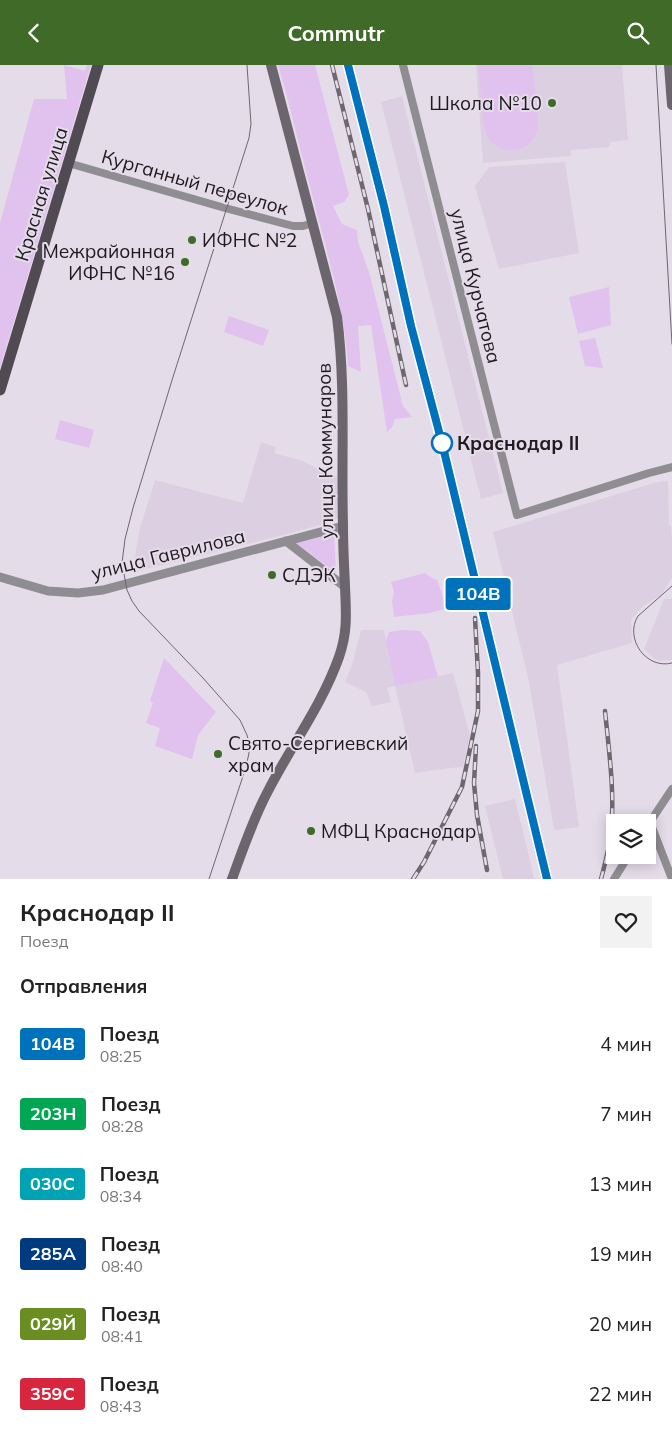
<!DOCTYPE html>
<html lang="ru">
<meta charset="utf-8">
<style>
body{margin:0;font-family:Mulish,sans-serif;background:#f2f2f2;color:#222;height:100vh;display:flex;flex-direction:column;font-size:19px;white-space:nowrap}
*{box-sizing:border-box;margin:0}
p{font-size:16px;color:#767676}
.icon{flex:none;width:28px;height:28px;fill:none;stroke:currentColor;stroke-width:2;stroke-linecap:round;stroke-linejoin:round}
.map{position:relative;height:814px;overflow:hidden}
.sheet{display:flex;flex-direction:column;background:#fff;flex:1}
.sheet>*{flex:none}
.badge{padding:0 10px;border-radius:4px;font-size:18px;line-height:32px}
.tools{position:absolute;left:606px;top:749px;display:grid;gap:10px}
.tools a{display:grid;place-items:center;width:50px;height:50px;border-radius:0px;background:#fff;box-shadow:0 2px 12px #0003;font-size:25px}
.map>.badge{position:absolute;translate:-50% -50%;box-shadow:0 0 0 2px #fff}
h2{padding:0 20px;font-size:19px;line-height:45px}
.round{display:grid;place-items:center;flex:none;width:52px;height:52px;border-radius:0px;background:#f2f2f2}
.head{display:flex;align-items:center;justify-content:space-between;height:85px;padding:0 20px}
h1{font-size:24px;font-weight:700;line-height:38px}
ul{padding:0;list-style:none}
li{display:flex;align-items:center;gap:15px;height:70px;padding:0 20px}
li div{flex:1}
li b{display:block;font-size:19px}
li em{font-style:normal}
li .badge{min-width:55px;font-weight:700;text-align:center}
header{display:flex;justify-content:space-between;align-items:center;height:65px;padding:0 20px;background:#406a27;color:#fff;font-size:22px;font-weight:700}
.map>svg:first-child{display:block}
.built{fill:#dccfe2}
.green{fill:#e1c2ee}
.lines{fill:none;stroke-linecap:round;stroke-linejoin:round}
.minor{stroke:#908d92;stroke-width:8}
.tertiary{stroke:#908d92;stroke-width:9}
.secondary{stroke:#6b656d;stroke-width:10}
.primary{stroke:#504a53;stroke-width:11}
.tram{stroke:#6d676f;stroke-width:1}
.rail-casing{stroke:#6d676f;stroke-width:4.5}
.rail{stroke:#e5dce9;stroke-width:2.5;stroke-dasharray:8;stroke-linecap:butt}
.line-casing{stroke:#fff;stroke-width:11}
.line{stroke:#0072bc;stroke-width:8}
.poi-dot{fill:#406a27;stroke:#e5dce9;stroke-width:2}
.stop-dot{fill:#fff;stroke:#0072bc;stroke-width:2.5}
.labels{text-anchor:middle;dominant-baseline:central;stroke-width:4;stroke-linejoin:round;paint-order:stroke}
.poi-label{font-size:19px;fill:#1e1a1f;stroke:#e5dce9;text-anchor:start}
.street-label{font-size:19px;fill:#1e1a1f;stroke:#e5dce9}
.stop-label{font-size:19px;font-weight:bold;fill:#1e1a1f;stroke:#e5dce9;text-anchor:start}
</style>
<header><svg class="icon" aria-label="back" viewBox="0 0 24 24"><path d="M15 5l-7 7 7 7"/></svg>Commutr<svg class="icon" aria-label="search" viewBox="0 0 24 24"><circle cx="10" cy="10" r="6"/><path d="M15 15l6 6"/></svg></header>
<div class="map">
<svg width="672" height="814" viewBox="0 0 672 814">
<rect width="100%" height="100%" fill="#e5dce9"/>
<g class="built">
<path d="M476,0H622L628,75L610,77V82L571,85V91L483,98Z"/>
<path d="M402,31L503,428L481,434L381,37Z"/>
<path d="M565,97L579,188L499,204L475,121L489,102Z"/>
<path d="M261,377L276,382L274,388L303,396L324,407L337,411L338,453L334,456L287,469L134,507L136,485L140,463L155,415L243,438Z"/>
<path d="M668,416L669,461H671L672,475V513L661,530L642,542L631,555L632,578L557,600L579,762L554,765L529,617L493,467L657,417Z"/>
<path d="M664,534H672V595L660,596L653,593L644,584Z"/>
<path d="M361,565H384L395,621L453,608L470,670L463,702L450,703L415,708L395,621L387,623L391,637L372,641L366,627L345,617L352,600Z"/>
<path d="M515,734L530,795L534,814H503L485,741Z"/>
</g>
<g class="green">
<path d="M64,0L85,6L87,0H91L0,303V158L34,34H67Z"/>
<path d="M278,0H315L349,130L344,137L333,141L342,159L357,165L358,177L369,207L403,341L412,352L395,354L392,362L387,367L371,260L358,261L361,307L348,301C345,244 327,189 313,133C301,89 291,44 278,0Z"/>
<path d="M478,0H532C534,15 540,53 537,66C529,94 489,90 484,62Z"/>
<path d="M609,222L611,260L578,269L569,232Z"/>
<path d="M229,251L269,265L263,281L224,267Z"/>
<path d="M595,273L603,303L585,301L579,276Z"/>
<path d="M60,355L94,365L89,383L55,374Z"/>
<path d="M334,468L336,508L295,477Z"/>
<path d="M425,508L432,513L437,515L447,543L430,548L394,552L392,536L394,527L391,517Z"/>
<path d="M402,565L420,566L428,577L438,612L395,621L386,576L389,567Z"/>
<path d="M164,593L216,647L198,670L192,694L155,681L160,663L146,658L153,638L150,636Z"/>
</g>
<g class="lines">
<g class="minor">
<path d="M403,0L517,450L649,408L672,402"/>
<path d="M68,98L225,143L293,161H303L313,158"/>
<path d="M650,757L672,814"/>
<path d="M648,760L672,724"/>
<path d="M614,814L629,790"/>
</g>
<g class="tertiary">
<path d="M286,476L345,522"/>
<path d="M0,512L48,526L78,528L103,525L343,461"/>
</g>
<g class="secondary">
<path d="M669,0L672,40"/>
<path d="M232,814C243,784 253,754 268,726C291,681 322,640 339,592C348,566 346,548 345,521C344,501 343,481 343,460C341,391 346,321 337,252L271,0"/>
</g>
<path class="primary" d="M0,325L98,0"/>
<g class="tram">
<path d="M656,0L672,279"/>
<path d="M672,521L638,551C624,573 646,605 672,598"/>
<path d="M209,814L246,702L249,688V678L247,670L240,655L203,613L139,546L132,536L127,525L122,498L125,474L133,443L173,312L249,73L251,59L247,0"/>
</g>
<g class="rail-casing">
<g id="rail">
<path d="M332,0L368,144L406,320"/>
<path d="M348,0L384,141L411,261L442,378L547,814"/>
<path d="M476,681L474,718L477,750L487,805"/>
<path d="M413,814L424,797L462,722L478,646V608L475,553"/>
<path d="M601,814C605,799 609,784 611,769C615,728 609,686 605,646"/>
</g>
</g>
<use href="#rail" class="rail"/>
</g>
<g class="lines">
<g class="line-casing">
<path id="line" d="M348,0L384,141L411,261L442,378L547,814"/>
</g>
<use href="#line" class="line"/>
</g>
<g class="poi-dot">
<circle cx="552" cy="38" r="5"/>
<circle cx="192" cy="175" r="5"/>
<circle cx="185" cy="197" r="5"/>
<circle cx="272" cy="510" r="5"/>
<circle cx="218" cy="689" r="5"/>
<circle cx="311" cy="766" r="5"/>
</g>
<circle class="stop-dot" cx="442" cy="378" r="10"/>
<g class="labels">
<g class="poi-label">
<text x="542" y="38" text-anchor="end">Школа №10</text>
<text x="202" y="175">ИФНС №2</text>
<text x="175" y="186" text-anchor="end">Межрайонная<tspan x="175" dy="22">ИФНС №16</tspan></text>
<text x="282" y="510">СДЭК</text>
<text x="228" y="678">Свято-Сергиевский<tspan x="228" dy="22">храм</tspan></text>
<text x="321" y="766">МФЦ Краснодар</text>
</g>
<g class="street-label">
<text transform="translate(195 117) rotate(16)">Курганный переулок</text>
<text transform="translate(41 129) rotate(-73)">Красная улица</text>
<text transform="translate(476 221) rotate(76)">улица Курчатова</text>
<text transform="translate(325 386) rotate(-91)">улица Коммунаров</text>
<text transform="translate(168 489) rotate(-14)">улица Гаврилова</text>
</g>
<g class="stop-label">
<text x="457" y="378">Краснодар II</text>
</g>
</g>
</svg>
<div class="tools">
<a><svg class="icon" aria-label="layers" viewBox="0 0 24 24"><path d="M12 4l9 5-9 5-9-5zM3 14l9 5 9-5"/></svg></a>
</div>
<b class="badge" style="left:478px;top:529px;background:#0072bc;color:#fff">104В</b>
</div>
<section class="sheet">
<div class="head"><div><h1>Краснодар II</h1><p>Поезд</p></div><a class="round"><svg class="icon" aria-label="heart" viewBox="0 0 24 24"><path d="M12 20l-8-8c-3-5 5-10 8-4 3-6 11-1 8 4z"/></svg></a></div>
<h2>Отправления</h2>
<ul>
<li><span class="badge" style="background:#0072bc;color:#fff">104В</span><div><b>Поезд</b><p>08:25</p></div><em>4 мин</em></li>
<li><span class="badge" style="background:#00a651;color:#fff">203Н</span><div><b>Поезд</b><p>08:28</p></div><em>7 мин</em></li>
<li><span class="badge" style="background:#00a3b4;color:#fff">030C</span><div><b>Поезд</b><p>08:34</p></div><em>13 мин</em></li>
<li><span class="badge" style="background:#003b80;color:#fff">285А</span><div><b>Поезд</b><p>08:40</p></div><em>19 мин</em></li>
<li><span class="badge" style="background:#6b8e23;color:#fff">029Й</span><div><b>Поезд</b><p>08:41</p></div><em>20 мин</em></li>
<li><span class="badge" style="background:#d7263d;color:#fff">359С</span><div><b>Поезд</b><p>08:43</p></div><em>22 мин</em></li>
</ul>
</section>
